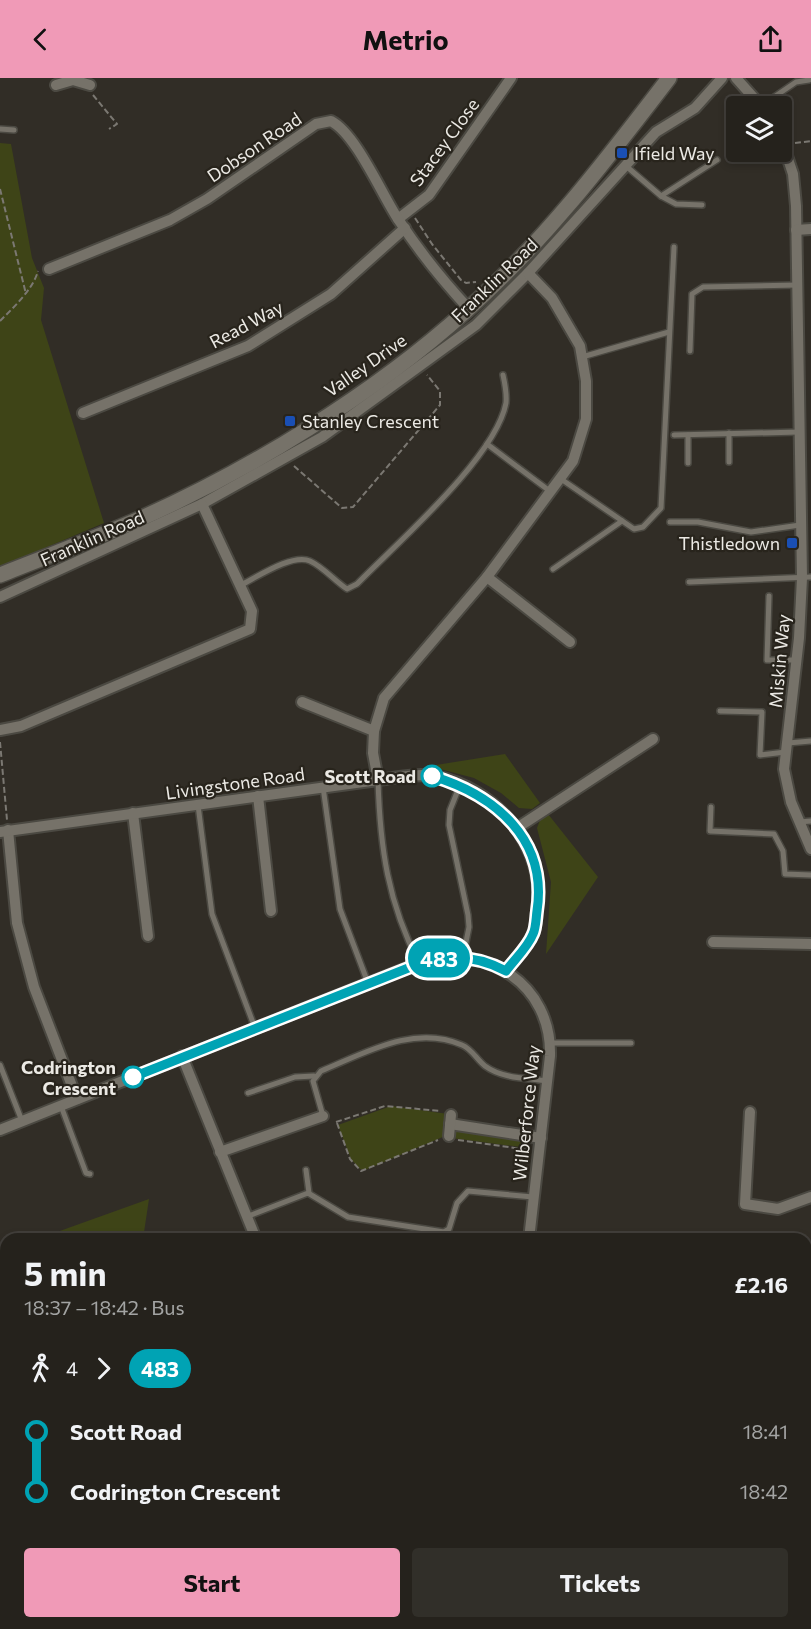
<!DOCTYPE html>
<meta charset="utf-8">
<style>
body{margin:0;font-family:Commissioner,sans-serif;background:#312f29;color:#f1f3f6;height:100vh;display:flex;flex-direction:column;font-size:22px;white-space:nowrap}
*{box-sizing:border-box;margin:0}
p{font-size:20px;color:#a3a4a3}
.icon{flex:none;width:33px;height:33px;fill:none;stroke:currentColor;stroke-width:2;stroke-linecap:round;stroke-linejoin:round}
.map{position:relative;flex:1;overflow:hidden}
.sheet{position:absolute;left:0px;top:1155px;width:812px;height:396px;display:flex;flex-direction:column;background:#25221c;border-radius:18px 18px 0 0;box-shadow:0 3px 9px #0003,0 0 0 2px #423f3b}
.sheet>*{flex:none}
.badge{padding:0 12px;border-radius:20px;font-size:21px;line-height:39px}
.fabs{position:absolute;left:726px;top:18px;display:grid;gap:12px}
.fabs a{display:grid;place-items:center;width:66px;height:66px;border-radius:6px;background:#25221c;box-shadow:0 3px 9px #0003,0 0 0 2px #423f3b;font-size:30px}
.map>.badge{position:absolute;translate:-50% -50%;box-shadow:0 0 0 3px #fff}
.legs{display:flex;align-items:center;gap:9px;height:66px;padding:0 24px;font-size:20px}
.legs p{margin-inline-start:auto}
.head{display:flex;align-items:center;justify-content:space-between;height:102px;padding:0 24px}
h1{font-size:33px;font-weight:700;line-height:45px}
.primary-button{display:flex;gap:12px;margin-top:auto;padding:12px 24px}
.primary-button a{flex:1;height:69px;border-radius:6px;background:#f09ab7;color:#111;font-size:24px;font-weight:700;line-height:69px;text-align:center}
.primary-button a+a{background:#312f29;color:#f1f3f6}
ul{padding:0 24px;list-style:none}
li{display:flex;align-items:center;gap:21px;height:60px;font-size:22px}
li i{display:grid;place-items:center;width:9px;height:100%;margin:0 8px;background:currentColor}
li i::after{content:'';width:15px;height:15px;margin:-8px;border:4px solid;border-radius:50%;background:#25221c}
li p{margin-inline-start:auto}
li:first-child i{background:linear-gradient(#0000 50%,currentColor 0)}
li:last-child i{background:linear-gradient(currentColor 50%,#0000 0)}
header{display:flex;justify-content:space-between;align-items:center;height:78px;padding:0 24px;background:#f09ab7;color:#111;font-size:27px;font-weight:700}
.map>svg:first-child{display:block}
.green{fill:#3e4417}
.lines{fill:none;stroke-linecap:round;stroke-linejoin:round}
.lane-casing{stroke:#4b4942;stroke-width:8}
.street-casing{stroke:#4b4942;stroke-width:14}
.secondary-casing{stroke:#4b4942;stroke-width:18}
.path{stroke:#7b7872;stroke-width:2;stroke-dasharray:6 3;stroke-linecap:butt}
.lane{stroke:#767269;stroke-width:5}
.street{stroke:#767269;stroke-width:10}
.secondary{stroke:#767269;stroke-width:15}
.line-1-casing{stroke:#fff;stroke-width:14}
.line-1{stroke:#00a3b4;stroke-width:9}
.transit-dot{fill:#1a4fb4;stroke:#28241c;stroke-width:2}
.stop-1-dot{fill:#fff;stroke:#00a3b4;stroke-width:3}
.labels{text-anchor:middle;dominant-baseline:central;stroke-width:4.5;stroke-linejoin:round;paint-order:stroke}
.street-label{font-size:18px;fill:#ebe9e4;stroke:#28241c}
.poi-label{font-size:18px;fill:#ebe9e4;stroke:#28241c;text-anchor:start}
.stop-label{font-size:18px;font-weight:bold;fill:#ebe9e4;stroke:#28241c;text-anchor:end}
</style>
<header><svg class="icon" aria-label="back" viewBox="0 0 24 24"><path d="M15 5l-7 7 7 7"/></svg>Metrio<svg class="icon" aria-label="share" viewBox="0 0 24 24"><path d="M12 15V3M7 8l5-5 5 5M5 13v7h14v-7"/></svg></header>
<div class="map">
<svg width="811" height="1551" viewBox="0 0 811 1551">
<rect width="100%" height="100%" fill="#312d26"/>
<g class="green">
<path d="M0,65L11,66L32,180L44,210L41,242L104,445L0,489Z"/>
<path d="M505,676L540,725L532,731L519,730L501,715L474,700L436,690V687Z"/>
<path d="M548,736L598,799L546,876L551,804L537,750L540,742Z"/>
<path d="M391,1028L448,1036L445,1058L365,1092L360,1091L351,1081L338,1047Z"/>
<path d="M457,1052L529,1062L528,1070L452,1060Z"/>
<path d="M149,1121L143,1161H59L57,1154Z"/>
<path d="M6,1205V1420L0,1423V1207Z"/>
<path d="M806,1229L811,1231V1383L806,1382Z"/>
<path d="M110,1545H540L538,1551H113Z"/>
</g>
<g class="lines">
<g class="lane-casing">
<g id="lane">
<path d="M761,28L796,4L809,2"/>
<path d="M0,51L14,52"/>
<path d="M626,88L661,118L676,126L702,127"/>
<path d="M661,118L717,82"/>
<path d="M690,273L692,216L703,209L797,207"/>
<path d="M582,279L669,254"/>
<path d="M729,355V384"/>
<path d="M674,357L799,354"/>
<path d="M688,357V385"/>
<path d="M487,366L551,414"/>
<path d="M561,401L634,451L643,449L661,430L674,169"/>
<path d="M670,444H698L751,454L800,447"/>
<path d="M553,491L622,443"/>
<path d="M689,504L811,499"/>
<path d="M241,507C257,499 293,475 310,483C323,489 335,503 347,511L357,506C397,465 496,379 506,325C507,315 505,306 503,297"/>
<path d="M769,518L767,582H796"/>
<path d="M720,633L762,634L760,677L786,674"/>
<path d="M788,665L811,663"/>
<path d="M378,702C380,770 388,825 419,885"/>
<path d="M460,707L450,732L449,747L468,837L469,849L463,879"/>
<path d="M323,709L340,831L368,905"/>
<path d="M198,727L212,836L255,950"/>
<path d="M711,729L710,753L774,756L783,773L785,796L811,797"/>
<path d="M799,744L811,743"/>
<path d="M550,965H631"/>
<path d="M0,987L22,1043"/>
<path d="M248,1015L295,999L314,998"/>
<path d="M61,1028L86,1095L90,1096"/>
<path d="M323,1038L313,1003L321,993C365,975 414,946 462,967C472,971 477,982 485,988C503,1001 527,1000 547,1003"/>
<path d="M306,1092L309,1115"/>
<path d="M246,1139L308,1115L348,1139L444,1154L449,1151L457,1125L468,1113L533,1119"/>
</g>
</g>
<g class="street-casing">
<g id="street">
<path d="M736,0L761,28"/>
<path d="M56,7L73,2L90,7"/>
<path d="M782,63L793,96L796,128L802,500L799,560L784,691L791,724L811,771"/>
<path d="M398,141L429,117L511,0"/>
<path d="M796,152L811,151"/>
<path d="M49,191L170,142L207,121L316,46L331,43C356,56 381,115 398,141C419,173 443,203 469,231"/>
<path d="M83,335L248,268L331,216L405,150"/>
<path d="M487,499L570,564"/>
<path d="M0,519L202,426L322,359L476,247L528,195L656,54L695,30L722,0"/>
<path d="M302,624L374,653"/>
<path d="M0,652L21,648L250,551L252,533L202,426"/>
<path d="M378,702L373,675L374,653L384,620L487,499L573,383L586,341V303L580,268L552,220L528,195"/>
<path d="M258,718L271,833"/>
<path d="M133,735L148,858"/>
<path d="M517,750L653,661"/>
<path d="M8,752L17,845L34,909L77,1021"/>
<path d="M0,754L378,702C395,700 416,695 433,698C496,709 547,769 537,833C536,840 536,850 533,856C528,869 514,882 506,893"/>
<path d="M713,864L811,866"/>
<path d="M182,978L256,1161"/>
<path d="M750,1034L745,1126L778,1131L811,1119"/>
<path d="M450,1046L541,1060"/>
<path d="M0,1052L419,885C486,864 552,906 550,978L529,1161"/>
<path d="M449,1058L451,1037"/>
<path d="M220,1074L323,1038"/>
<path d="M806,1451L811,1452"/>
</g>
</g>
<g class="secondary-casing">
<path id="secondary" d="M0,497C45,479 91,462 135,443C249,393 374,316 467,232C544,164 607,81 669,0"/>
</g>
<g class="path">
<path d="M93,17L117,46L109,51"/>
<path d="M795,65L811,63"/>
<path d="M0,111L26,216"/>
<path d="M415,140L432,166L461,202L466,205L476,204"/>
<path d="M0,243C15,228 33,211 38,193"/>
<path d="M294,388L342,430L353,429L440,327V313L427,297"/>
<path d="M0,664L7,742"/>
<path d="M336,1044L385,1028L441,1033"/>
<path d="M337,1045L350,1081L361,1093L438,1062"/>
<path d="M458,1062L529,1072"/>
<path d="M806,1389L811,1390"/>
<path d="M806,1421L811,1405"/>
<path d="M0,1500L6,1497"/>
<path d="M653,1545L662,1551"/>
</g>
<use href="#lane" class="lane"/>
<use href="#street" class="street"/>
<use href="#secondary" class="secondary"/>
</g>
<g class="lines">
<g class="line-1-casing">
<path id="line-1" d="M133,999L426,883C454,876 480,879 506,893C514,882 528,869 533,856C536,850 536,840 537,833C548,761 495,717 432,698"/>
</g>
<use href="#line-1" class="line-1"/>
</g>
<g class="transit-dot">
<rect x="616" y="69" width="12" height="12" rx="3"/>
<rect x="284" y="337" width="12" height="12" rx="3"/>
<rect x="786" y="459" width="12" height="12" rx="3"/>
</g>
<g class="stop-1-dot">
<circle cx="432" cy="698" r="10"/>
<circle cx="133" cy="999" r="10"/>
</g>
<g class="labels">
<g class="street-label">
<text transform="translate(444 64) rotate(-54)">Stacey Close</text>
<text transform="translate(254 69) rotate(-34)">Dobson Road</text>
<text transform="translate(494 202) rotate(-44)">Franklin Road</text>
<text transform="translate(246 246) rotate(-28)">Read Way</text>
<text transform="translate(365 287) rotate(-35)">Valley Drive</text>
<text transform="translate(92 460) rotate(-24)">Franklin Road</text>
<text transform="translate(779 583) rotate(-85)">Miskin Way</text>
<text transform="translate(235 705) rotate(-8)">Livingstone Road</text>
<text transform="translate(526 1035) rotate(-84)">Wilberforce Way</text>
</g>
<g class="poi-label">
<text x="634" y="75">Ifield Way</text>
<text x="302" y="343">Stanley Crescent</text>
<text x="780" y="465" text-anchor="end">Thistledown</text>
</g>
<g class="stop-label">
<text x="416" y="698">Scott Road</text>
<text x="116" y="989">Codrington<tspan x="116" dy="21">Crescent</tspan></text>
</g>
</g>
</svg>
<div class="fabs">
<a><svg class="icon" aria-label="layers" viewBox="0 0 24 24"><path d="M12 4l9 5-9 5-9-5zM3 14l9 5 9-5"/></svg></a>
</div>
<b class="badge" style="left:439px;top:880px;background:#00a3b4;color:#fff">483</b>
<section class="sheet">
<div class="head"><div><h1>5 min</h1><p>18:37 – 18:42 · Bus</p></div><b>£2.16</b></div>
<div class="legs"><svg class="icon" aria-label="walk" viewBox="0 0 24 24"><circle cx="13" cy="4" r="2"/><path d="M13 8l-2 6 4 7M11 14l-3 7M7 12l3-4h3l4 4"/></svg>4<svg class="icon" aria-label="forward" viewBox="0 0 24 24"><path d="M9 5l7 7-7 7"/></svg><b class="badge" style="background:#00a3b4;color:#fff">483</b></div>
<ul>
<li><i style="color:#00a3b4"></i><b>Scott Road</b><p>18:41</p></li>
<li><i style="color:#00a3b4"></i><b>Codrington Crescent</b><p>18:42</p></li>
</ul>
<div class="primary-button"><a>Start</a><a>Tickets</a></div>
</section>
</div>
